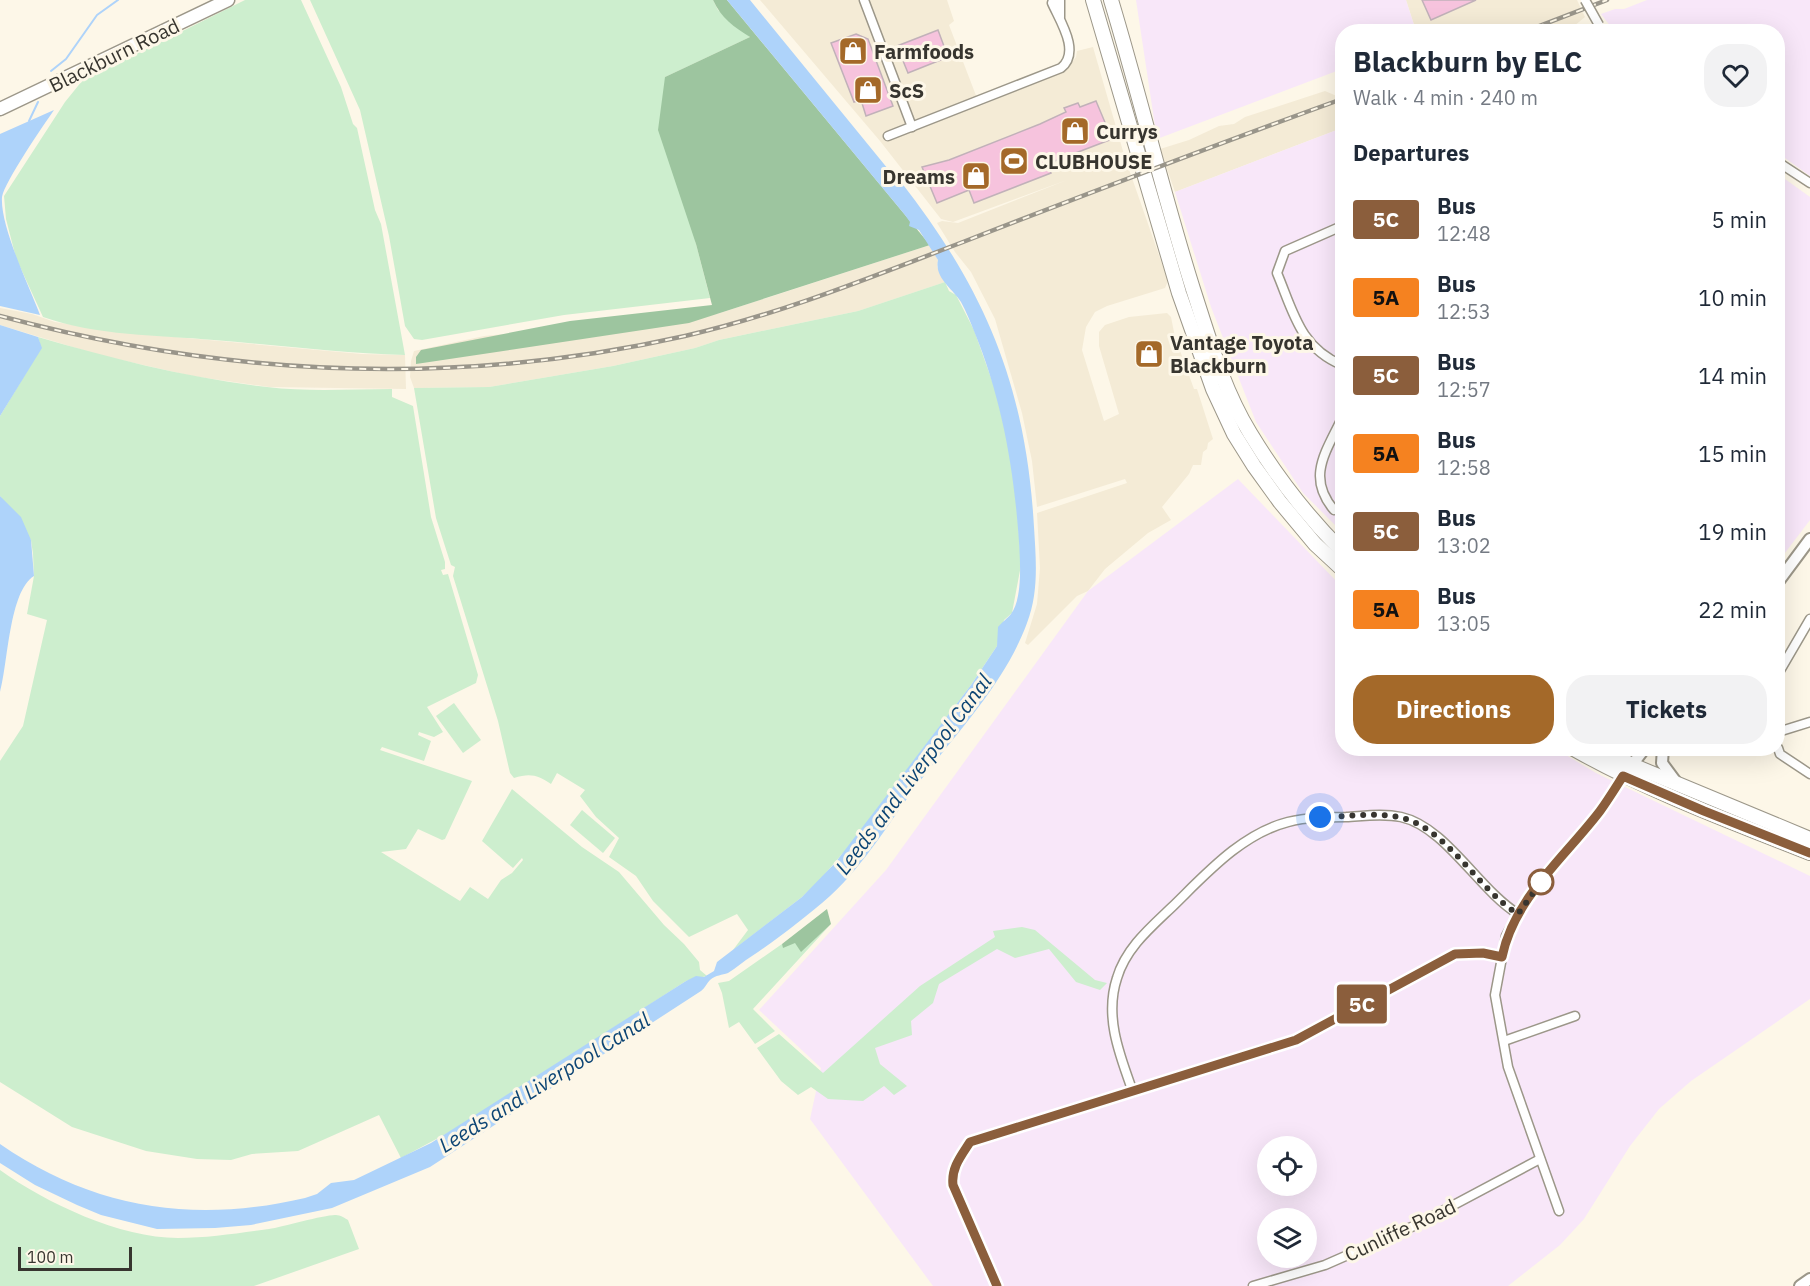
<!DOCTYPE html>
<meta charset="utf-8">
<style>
body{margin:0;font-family:"IBM Plex Sans",sans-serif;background:#f2f2f3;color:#1f2937;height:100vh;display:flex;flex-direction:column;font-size:22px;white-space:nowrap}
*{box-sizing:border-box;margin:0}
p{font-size:20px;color:#747a83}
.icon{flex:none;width:33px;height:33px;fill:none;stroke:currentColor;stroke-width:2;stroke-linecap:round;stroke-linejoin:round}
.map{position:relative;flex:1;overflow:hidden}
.drawer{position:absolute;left:1335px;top:24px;width:450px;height:732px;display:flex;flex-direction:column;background:#fff;border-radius:24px;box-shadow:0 6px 24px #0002}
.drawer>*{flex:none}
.badge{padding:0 12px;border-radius:4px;font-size:21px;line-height:39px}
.tools{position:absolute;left:1257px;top:1136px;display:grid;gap:12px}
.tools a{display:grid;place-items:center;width:60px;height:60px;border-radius:50%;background:#fff;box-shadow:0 6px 24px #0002;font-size:30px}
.scale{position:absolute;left:18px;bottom:15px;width:114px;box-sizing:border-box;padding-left:6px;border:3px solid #37352f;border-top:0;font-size:16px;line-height:21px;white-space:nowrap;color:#37352f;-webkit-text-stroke:4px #fdf7e8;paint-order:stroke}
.you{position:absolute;width:30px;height:30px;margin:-15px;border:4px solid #fff;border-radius:50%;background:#1a73e8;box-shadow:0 0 0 9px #1a73e833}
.map>.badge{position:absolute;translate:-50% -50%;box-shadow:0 0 0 3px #fff}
h2{padding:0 18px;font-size:22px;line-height:54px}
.round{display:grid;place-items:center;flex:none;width:63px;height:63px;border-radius:24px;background:#f2f2f3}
.headline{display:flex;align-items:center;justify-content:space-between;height:102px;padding:0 18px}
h1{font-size:28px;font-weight:700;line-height:45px}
.button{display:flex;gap:12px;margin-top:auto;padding:12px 18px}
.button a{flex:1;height:69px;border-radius:24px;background:#a46929;color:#fff;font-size:24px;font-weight:700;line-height:69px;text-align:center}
.button a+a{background:#f2f2f3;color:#1f2937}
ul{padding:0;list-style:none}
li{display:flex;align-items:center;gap:18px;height:78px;padding:0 18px}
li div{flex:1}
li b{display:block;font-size:22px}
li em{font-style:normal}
li .badge{min-width:66px;font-weight:700;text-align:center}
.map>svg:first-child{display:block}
.built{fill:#f4ebd6}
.industrial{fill:#f8e7f9;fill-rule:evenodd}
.green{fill:#cdeece}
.forest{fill:#9dc59f}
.water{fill:#aed3fa}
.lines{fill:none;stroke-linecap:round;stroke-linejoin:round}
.stream{stroke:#aed3fa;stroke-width:2}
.building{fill:#f6c3dd;stroke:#c1b1b9;stroke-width:1.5}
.minor-casing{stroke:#9c9789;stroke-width:11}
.tertiary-casing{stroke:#9c9789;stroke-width:14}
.primary-casing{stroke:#9c9789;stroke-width:15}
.trunk-casing{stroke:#9c9789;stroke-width:16}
.minor{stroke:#fff;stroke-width:8}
.tertiary{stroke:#fff;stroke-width:10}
.primary{stroke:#fff;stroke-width:12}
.trunk{stroke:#fff;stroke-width:14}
.rail-casing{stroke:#99958a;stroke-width:4.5}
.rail{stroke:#fdf7e8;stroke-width:2;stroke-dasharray:7;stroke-linecap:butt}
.minor-bridge-casing{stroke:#9c9789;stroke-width:11;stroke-linecap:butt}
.minor-bridge{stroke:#fff;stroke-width:8}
.line-casing{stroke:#fff;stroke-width:14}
.line{stroke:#8b5e3c;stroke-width:9}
.walk{stroke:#37352f;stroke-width:6;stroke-dasharray:0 10.8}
.stop-dot{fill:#fff;stroke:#8b5e3c;stroke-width:3}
.labels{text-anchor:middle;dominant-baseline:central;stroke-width:6;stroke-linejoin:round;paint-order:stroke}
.poi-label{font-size:20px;font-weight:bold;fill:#37352f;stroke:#fdf7e8;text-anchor:start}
.street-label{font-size:20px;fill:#37352f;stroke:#fdf7e8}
.water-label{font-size:21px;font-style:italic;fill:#0d4574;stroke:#fdf7e8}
</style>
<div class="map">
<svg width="1810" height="1286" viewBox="0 0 1810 1286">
<rect width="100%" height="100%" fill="#fdf7e8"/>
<g class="built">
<path d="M760,0H947L954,21L949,25L980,106L1065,71L1076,57L1077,51L1093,47L1125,158L1168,281L1165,288L1107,306L1095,312L1086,327L1082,350L1104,421L1119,414L1099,346V332L1105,325L1129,317L1167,313L1171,317L1175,337L1194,389H1197L1213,439L1208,443L1207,449L1203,452L1201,465H1193L1189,474L1162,507L1171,520L1148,533L1105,569L1088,591L1077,596L1028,645L1025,643L1037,604L1040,568L1037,513L1127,483L1125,479L1037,507L1032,461L1022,413L995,319L971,272L955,252L937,223L942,221L958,223L1067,180L953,222L941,219L880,141Z"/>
<path d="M1406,0H1577L1585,17L1568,31H1416Z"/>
<path d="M1325,91L1339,97L1342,96V128L1175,192L1160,149L1189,140L1219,126L1234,124L1245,117Z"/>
<path d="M930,245L938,260L937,267L945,282L858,311L719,340L695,348L613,366L489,387L414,388L410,377L411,361L414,351L484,336L717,314Z"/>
<path d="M0,308L32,314L55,322L120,332L362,354L405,355L406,389L269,387L192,376L99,355L0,325Z"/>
</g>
<g class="industrial">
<path d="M1136,0H1406L1416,31L1342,32V69L1157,139Z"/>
<path d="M1647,0H1810V176L1778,153V32L1614,31L1601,14L1615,9H1624Z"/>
<path d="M1342,128V532L1303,493L1256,422L1211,307L1175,192Z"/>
<path d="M1778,174L1810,197V520L1778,562Z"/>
<path d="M1238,479L1342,587V748L1556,749L1596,773L1810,876V999L1691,1081L1659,1109L1630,1146L1584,1219L1560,1245L1508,1286H933L810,1119L821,1068L759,1010L886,870L1088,591ZM1268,1146H1306V1185H1268ZM1268,1218H1306V1257H1268Z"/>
</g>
<g class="green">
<path d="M245,0H301L341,87L353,124L357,128L375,210L381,224L405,355C341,353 278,345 214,340C158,335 97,336 43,317L16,258L6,219L4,196L65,102L82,81Z"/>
<path d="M310,0H713L718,10L750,37L665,77L696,244L710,298L564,315L422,340L414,339L405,326L389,236L360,110Z"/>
<path d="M945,282L949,291L956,295L974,330L996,392L1010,452L1016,493L1021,565L1012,613L1004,620L997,646L971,685L854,840L818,882L802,897L733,950L748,930L737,914L689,937L653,901L636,876L609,857L619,838L596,817L580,796L585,790L557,773L551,784C538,775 530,773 514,778L510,773L498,721L453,576L455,567L451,565L436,518L414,388L489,387L613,366L695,348L719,340L858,311Z"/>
<path d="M38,337C113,359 189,378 267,387C308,392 351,389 392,389V397L413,406L431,517L445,562V569L441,570L443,575L448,574L478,675L476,683L427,707L443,732L434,737L419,732L418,735L431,741L424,761L382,747L380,750L472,781L445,839L442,840L418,829L406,849L381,852L460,901L470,887L488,899L501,880L512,873L523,860L522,858L513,868L482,841L512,789L582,847L619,872L664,925L684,944L699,962L700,970L707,976L686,981L468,1122L401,1158L379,1115L298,1151L252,1154L231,1160L197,1159L146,1151L72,1127L0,1082V761L23,726L47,620L27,614L34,576L33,554L31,540L0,496V416L41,348Z"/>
<path d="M454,703L481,740L463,753L436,716Z"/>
<path d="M582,810L615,838L603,853L570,825Z"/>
<path d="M831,924L753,1009L775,1031L755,1044L739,1022L729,1028L722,993L718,983L729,981L782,944L784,947L795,942L801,951Z"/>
<path d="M1022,927L1035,930L1095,980L1107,983L1100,990L1076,982L1049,949L1015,958L997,949L939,984L933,1003L911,1021L912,1035L875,1048L880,1064L907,1086L894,1095L884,1086L863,1101L828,1099L811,1087L798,1095L781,1081L757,1048L779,1034L823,1073L920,986L995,937L993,931Z"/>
<path d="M0,1170C46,1203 120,1238 178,1238C208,1238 239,1233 269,1229C282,1227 327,1214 336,1215C340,1215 345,1218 348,1220L359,1249L254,1286H0Z"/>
</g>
<g class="forest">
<path d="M713,0H727L930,245L689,323L416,364V357L421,350L570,321L712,305L696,244L658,130L665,77L750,37C734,27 721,18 713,0Z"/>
<path d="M827,909L831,924L801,952L795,943L783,948L782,944Z"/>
</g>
<g class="water">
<path d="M727,0H750L897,180L901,182C986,291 1026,387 1034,527C1036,560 1039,592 1027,623C1005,683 958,731 920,781C891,819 866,863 830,896C806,917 779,938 752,956C744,961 736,968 728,973C722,975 716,975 710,980C707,983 705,988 701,991L430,1167L332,1208L251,1225L215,1228L157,1229L101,1215L77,1205L35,1185L0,1163V1144C94,1209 194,1224 305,1198L317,1194L331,1183L354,1180L431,1143L686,981L696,976L704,977L714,971L717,962L802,897L835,863L971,685L997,646L998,627C1002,622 1008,618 1011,614C1023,598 1020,560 1019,542C1014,469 1002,399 974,331C970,321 966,311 961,302C953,289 934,278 938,260L919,230L909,226L910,222L905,215Z"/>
<path d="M54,110C43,126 5,181 2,197C0,227 29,285 40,315L0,306V134Z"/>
<path d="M0,325L38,337L42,348L0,416Z"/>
<path d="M0,496L21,517L31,540L34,576C9,591 8,664 0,692Z"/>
</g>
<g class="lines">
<g class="stream">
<path d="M51,71L66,59L97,15L118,0"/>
<path d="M29,121L38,102"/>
</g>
</g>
<g class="building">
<path d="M1422,0H1476L1431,20Z"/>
<path d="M938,30L948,57L908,73L897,46Z"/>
<path d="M856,34L868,39L893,106L866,116L861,100L854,102L831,43Z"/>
<path d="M1096,101L1112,139L1047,164L1051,173L974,203L969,190L937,203L922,167L949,160L1040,124L1066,112L1064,108L1078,103L1080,107Z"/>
</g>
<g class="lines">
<g class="minor-casing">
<g id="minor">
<path d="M864,0L912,127"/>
<path d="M1060,17V0"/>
<path d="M888,136L1061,68C1081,52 1060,21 1052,3L1053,0"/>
<path d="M1778,162L1810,183"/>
<path d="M1342,226L1285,251L1277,273C1293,311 1300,348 1342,365"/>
<path d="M1334,510C1306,477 1326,452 1342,418"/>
<path d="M1778,674L1810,619"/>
<path d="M1778,732L1810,722"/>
<path d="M1778,748L1780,754L1810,774"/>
<path d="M1504,1041L1575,1016"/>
<path d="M1133,1092C1120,1056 1104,1017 1117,978C1126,948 1150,928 1172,907C1205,875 1241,834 1288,822C1307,817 1327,817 1346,817C1364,816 1383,813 1401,817C1446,827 1478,889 1518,914"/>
<path d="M1559,1211L1508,1067L1495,995L1506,936L1518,914L1551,868L1600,811L1623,776"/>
<path d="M997,1286L953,1186C951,1168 961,1156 970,1142L1296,1040L1455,954L1483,953L1502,957"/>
<path d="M1253,1286L1325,1265L1416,1225L1540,1159"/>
</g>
</g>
<g class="tertiary-casing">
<g id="tertiary">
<path d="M1778,582L1810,539"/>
<path d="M1663,748L1662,763L1676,782"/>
<path d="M1629,769L1645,748"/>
<path d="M1800,1286L1810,1279"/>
</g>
</g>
<g class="primary-casing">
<path id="primary" d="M0,109L228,0"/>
</g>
<g class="trunk-casing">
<g id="trunk">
<path d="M1093,0L1179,293L1213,389L1234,434L1254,466L1280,502L1315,544L1342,569"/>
<path d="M1111,0C1140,96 1163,194 1193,289C1209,338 1223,389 1250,433C1276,476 1307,516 1342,551"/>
<path d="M1572,748C1648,791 1729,821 1810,853"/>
<path d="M1599,748L1632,765L1810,839"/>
</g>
</g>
<use href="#minor" class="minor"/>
<use href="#tertiary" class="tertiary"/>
<use href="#primary" class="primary"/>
<use href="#trunk" class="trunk"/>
<g class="rail-casing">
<g id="rail">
<path d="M1524,32L1607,0"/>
<path d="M0,316C227,377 454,388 685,336C781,314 871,277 963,242C1089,193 1215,145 1342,99"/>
</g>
</g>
<use href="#rail" class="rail"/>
<g class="minor-bridge-casing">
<path id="minor-bridge" d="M1585,0L1599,25"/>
</g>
<use href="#minor-bridge" class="minor-bridge"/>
</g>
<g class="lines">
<g class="line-casing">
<path id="line" d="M997,1286L953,1185C951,1168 961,1156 970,1142L1296,1040L1455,954L1483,953L1502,957C1514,898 1565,857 1600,811C1608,800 1616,787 1623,776L1704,811L1810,853"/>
</g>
<use href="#line" class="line"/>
<path class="walk" d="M1320,817C1346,817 1373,812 1398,817C1445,825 1477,889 1518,914L1541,882"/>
</g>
<defs>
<g id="shop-square" transform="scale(1.5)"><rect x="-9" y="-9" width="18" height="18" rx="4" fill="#a46929" stroke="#fdf7e8"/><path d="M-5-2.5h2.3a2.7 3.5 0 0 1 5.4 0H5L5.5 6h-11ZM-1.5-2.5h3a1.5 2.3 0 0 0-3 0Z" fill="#fff"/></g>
<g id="stadium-square" transform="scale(1.5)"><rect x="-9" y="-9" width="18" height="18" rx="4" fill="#a46929" stroke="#fdf7e8"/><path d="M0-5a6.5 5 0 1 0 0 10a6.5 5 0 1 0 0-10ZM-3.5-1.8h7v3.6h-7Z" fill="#fff"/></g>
</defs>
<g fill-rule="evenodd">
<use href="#shop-square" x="853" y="51"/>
<use href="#shop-square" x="868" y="90"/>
<use href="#shop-square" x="1075" y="131"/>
<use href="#stadium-square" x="1014" y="161"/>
<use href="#shop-square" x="976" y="176"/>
<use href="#shop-square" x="1149" y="354"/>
</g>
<circle class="stop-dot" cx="1541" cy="882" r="12"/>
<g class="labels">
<g class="poi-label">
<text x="874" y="51">Farmfoods</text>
<text x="889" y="90">ScS</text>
<text x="1096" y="131">Currys</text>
<text x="1035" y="161">CLUBHOUSE</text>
<text x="955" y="176" text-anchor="end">Dreams</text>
<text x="1170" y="342">Vantage Toyota<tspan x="1170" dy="23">Blackburn</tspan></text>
</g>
<g class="street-label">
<text transform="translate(114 55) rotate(-26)">Blackburn Road</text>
<text transform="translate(1400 1230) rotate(-25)">Cunliffe Road</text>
</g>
<g class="water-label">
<text transform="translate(913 774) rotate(-53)">Leeds and Liverpool Canal</text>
<text transform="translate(544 1082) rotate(-32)">Leeds and Liverpool Canal</text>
</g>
</g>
</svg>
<div class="tools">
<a><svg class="icon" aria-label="locate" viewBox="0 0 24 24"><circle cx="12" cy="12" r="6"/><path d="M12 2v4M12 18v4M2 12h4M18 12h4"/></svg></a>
<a><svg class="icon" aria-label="layers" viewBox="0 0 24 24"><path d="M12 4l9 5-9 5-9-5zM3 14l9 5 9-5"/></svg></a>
</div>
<div class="scale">100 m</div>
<div class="you" style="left:1320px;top:817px"></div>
<b class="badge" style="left:1362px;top:1004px;background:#8b5e3c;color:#fff">5C</b>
<section class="drawer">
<div class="headline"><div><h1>Blackburn by ELC</h1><p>Walk · 4 min · 240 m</p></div><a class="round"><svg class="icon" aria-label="heart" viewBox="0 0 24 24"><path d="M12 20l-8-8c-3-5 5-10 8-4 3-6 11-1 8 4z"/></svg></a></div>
<h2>Departures</h2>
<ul>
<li><span class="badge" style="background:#8b5e3c;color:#fff">5C</span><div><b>Bus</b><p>12:48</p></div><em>5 min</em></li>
<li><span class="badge" style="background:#f58220;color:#111">5A</span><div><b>Bus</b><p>12:53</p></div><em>10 min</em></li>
<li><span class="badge" style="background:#8b5e3c;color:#fff">5C</span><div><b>Bus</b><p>12:57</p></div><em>14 min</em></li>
<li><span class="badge" style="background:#f58220;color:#111">5A</span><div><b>Bus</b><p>12:58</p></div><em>15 min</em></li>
<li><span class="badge" style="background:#8b5e3c;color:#fff">5C</span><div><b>Bus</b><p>13:02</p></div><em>19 min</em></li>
<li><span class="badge" style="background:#f58220;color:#111">5A</span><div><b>Bus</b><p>13:05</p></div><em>22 min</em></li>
</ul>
<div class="button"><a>Directions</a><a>Tickets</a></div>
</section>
</div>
